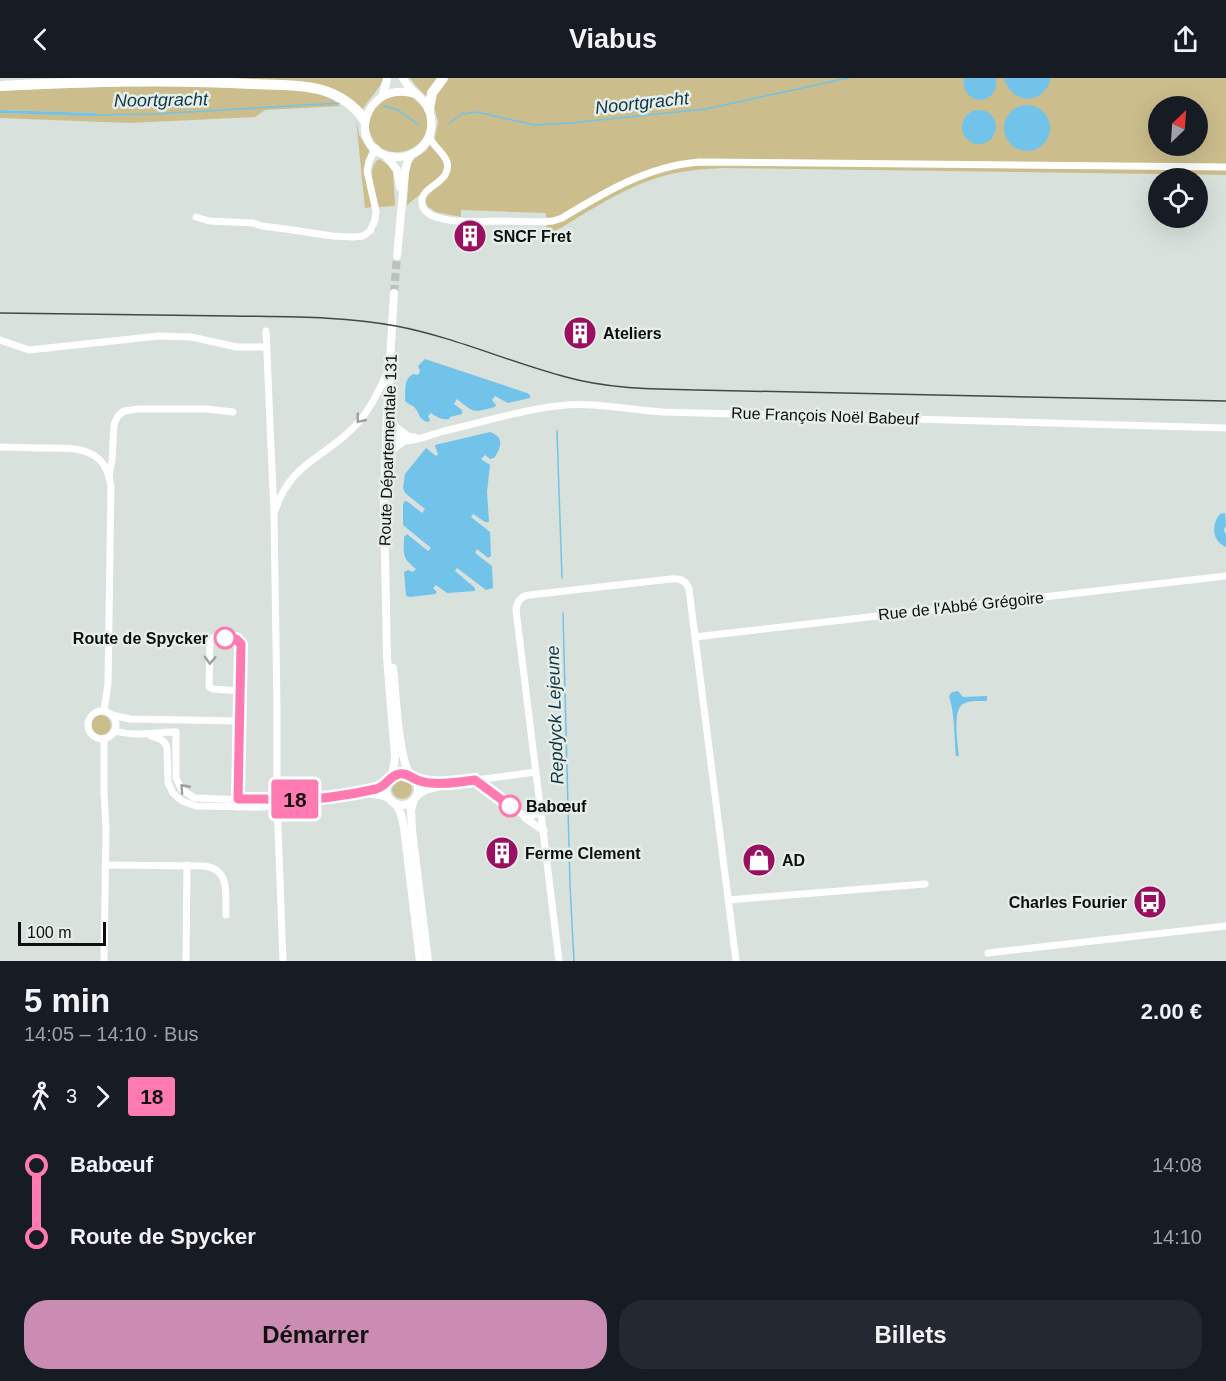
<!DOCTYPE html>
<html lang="fr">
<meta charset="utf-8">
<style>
body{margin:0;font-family:Arial,sans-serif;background:#242831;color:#f1f3f6;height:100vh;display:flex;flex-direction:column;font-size:22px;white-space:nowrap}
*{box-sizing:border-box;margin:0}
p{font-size:20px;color:#9ea1a6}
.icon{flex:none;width:33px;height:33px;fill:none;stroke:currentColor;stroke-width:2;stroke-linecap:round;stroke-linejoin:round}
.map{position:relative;height:883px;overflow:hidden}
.side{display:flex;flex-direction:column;background:#171b24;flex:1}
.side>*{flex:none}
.badge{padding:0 12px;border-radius:4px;font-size:21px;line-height:39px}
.needle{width:39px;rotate:25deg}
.controls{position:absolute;left:1148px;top:18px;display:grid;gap:12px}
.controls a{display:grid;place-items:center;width:60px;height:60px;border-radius:50%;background:#171b24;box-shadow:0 6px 24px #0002;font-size:30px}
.scale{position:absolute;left:18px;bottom:15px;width:88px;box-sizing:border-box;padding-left:6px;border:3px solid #0d0f0e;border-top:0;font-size:16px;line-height:21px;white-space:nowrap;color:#0d0f0e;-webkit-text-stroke:4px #e6eee9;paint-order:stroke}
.map>.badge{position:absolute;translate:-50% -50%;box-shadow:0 0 0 3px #fff}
.legs{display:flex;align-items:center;gap:9px;height:66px;padding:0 24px;font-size:20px}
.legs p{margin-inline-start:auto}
.headline{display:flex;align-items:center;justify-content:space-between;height:102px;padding:0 24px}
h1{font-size:33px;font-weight:600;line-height:45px}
.primary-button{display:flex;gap:12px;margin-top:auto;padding:12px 24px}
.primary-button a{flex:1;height:69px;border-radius:24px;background:#ca8cb2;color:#111;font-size:24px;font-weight:600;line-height:69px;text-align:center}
.primary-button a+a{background:#242831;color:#f1f3f6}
ul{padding:0 24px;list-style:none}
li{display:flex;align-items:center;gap:21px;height:72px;font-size:22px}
li i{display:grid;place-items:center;width:9px;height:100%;margin:0 8px;background:currentColor}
li i::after{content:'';width:15px;height:15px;margin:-8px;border:4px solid;border-radius:50%;background:#171b24}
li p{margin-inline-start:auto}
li:first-child i{background:linear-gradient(#0000 50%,currentColor 0)}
li:last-child i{background:linear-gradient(currentColor 50%,#0000 0)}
header{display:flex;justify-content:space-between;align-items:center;height:78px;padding:0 24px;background:#171b24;font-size:27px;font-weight:600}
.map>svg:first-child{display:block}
.green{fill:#cbbd8c;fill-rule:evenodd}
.water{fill:#71c3ea}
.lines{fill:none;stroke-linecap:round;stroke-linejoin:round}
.stream{stroke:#71c3ea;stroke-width:1.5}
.major-tunnel{stroke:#bac2bd;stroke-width:8;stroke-dasharray:8 4;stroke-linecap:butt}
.minor{stroke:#fff;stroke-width:7}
.major{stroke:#fff;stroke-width:8}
.highway{stroke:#fff;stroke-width:10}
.rail{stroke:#444845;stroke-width:1.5}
.oneway{stroke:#9e9f9f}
.line-1-casing{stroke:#fff;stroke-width:14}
.line-1{stroke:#ff7ab1;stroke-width:9}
.stop-1-dot{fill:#fff;stroke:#ff7ab1;stroke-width:3}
.labels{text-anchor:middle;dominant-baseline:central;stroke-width:5;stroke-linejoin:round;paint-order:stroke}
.poi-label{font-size:16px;font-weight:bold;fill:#0d0f0e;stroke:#e6eee9;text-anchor:start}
.street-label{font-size:16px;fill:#0d0f0e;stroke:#e6eee9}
.stop-label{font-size:16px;font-weight:bold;fill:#0d0f0e;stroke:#e6eee9;text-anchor:end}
.water-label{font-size:18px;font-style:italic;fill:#123747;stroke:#e6eee9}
</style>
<header><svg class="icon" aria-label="back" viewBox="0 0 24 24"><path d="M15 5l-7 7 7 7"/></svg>Viabus<svg class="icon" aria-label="share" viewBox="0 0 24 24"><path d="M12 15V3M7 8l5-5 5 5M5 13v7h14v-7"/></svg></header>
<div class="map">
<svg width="1226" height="883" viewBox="0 0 1226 883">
<rect width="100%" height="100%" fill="#d8e1dc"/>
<g class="green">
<path d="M165,0H383C381,10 369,20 363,31L345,18L325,10Z"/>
<path d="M410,0H1226V97L723,90C700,91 676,93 654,101C615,114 582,138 547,158L546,135L461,132V139L436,134L427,128L426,124L419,117L407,127L409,95L411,86L414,81L426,73L435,60L438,44L433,25L416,8ZM1158,28H1197V68H1158Z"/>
<path d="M187,7L299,12L323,16L333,21L340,28L265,32L255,39L130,45L0,40V35L96,37L95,35L0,32V13L68,10Z"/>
<path d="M408,17C418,23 426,30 427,42C430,77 379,87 370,54C368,49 370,41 370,35L386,18Z"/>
<path d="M356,41L359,57L369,73C362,97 366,106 373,129L365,130Z"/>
<path d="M379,81L390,88L393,94L395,128L378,129C375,115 365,91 379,81Z"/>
<circle cx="101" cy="647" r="10"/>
<circle cx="402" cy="711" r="10"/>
</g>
<g class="water">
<path d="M964,0H996C1000,29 960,29 964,0Z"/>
<path d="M1004,0H1051C1044,28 1011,27 1004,0Z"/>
<circle cx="1027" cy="50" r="23"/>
<path d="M0,32L96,35V38L0,35Z"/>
<circle cx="979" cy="49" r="17"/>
<path d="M425,281L527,315L530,317V320L508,325L495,318L492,322L496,327L495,329C473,335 474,335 457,321L454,326L462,332V336L450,339L449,341C441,342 437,339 431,335L428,338L430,342L428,344C418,342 420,334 413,328C412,328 406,324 405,323C406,313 403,300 414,296L418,297L420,293L418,288Z"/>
<path d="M490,354C505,359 501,370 494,380L490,381L485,377L481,381L490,387L487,414L489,444H485L473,436L471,439L490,454L491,478L488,480L477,471L475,475L492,488L493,510L486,512L457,490L455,493L475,510V513L447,515L436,507L433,510L437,514L435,516L410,519L406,518L404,494L408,492L413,494L416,491C401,479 404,477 404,459L407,456L428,473L431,470L403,447V426L405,423L408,424L422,435L425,431L405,415L403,410L405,396L426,370L436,378L438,376L436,371L435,367Z"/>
<path d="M1225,435L1226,447L1224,452L1226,457V469C1212,463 1211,447 1220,436Z"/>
<path d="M958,613L963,619L987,618V623C980,623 969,622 963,626C952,632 958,667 959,678H956C954,658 955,637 949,618L952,614Z"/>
</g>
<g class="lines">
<g class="stream">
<path d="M384,28L398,32L419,47"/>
<path d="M94,37L155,36L340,25"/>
<path d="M449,45L462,36L477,34L534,47L570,45L706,31L848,0"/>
<path d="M557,353L562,500"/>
<path d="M563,535L570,807L574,883"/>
</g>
<path class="major-tunnel" d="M394,215L397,178"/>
<g class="minor">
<path d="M429,58C434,72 455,80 445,97C439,107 420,112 422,125C422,131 428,136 433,138C452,146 482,143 502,143C519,143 537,145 553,143L562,140C605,114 648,88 699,84L1226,89"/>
<path d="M196,139L209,143L253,145L262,148L286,151L332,158L354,159L363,158L370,153L375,142L376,133L367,93L369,83L376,70"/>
<path d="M266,253L274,437L277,629V723L283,883"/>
<path d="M0,262L29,272L159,258L191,259L237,269H266"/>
<path d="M388,337L396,349L407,357"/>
<path d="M386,357L415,359"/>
<path d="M386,361C408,367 423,359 444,353C480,345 520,332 557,328C592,323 628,332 663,334L1226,350"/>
<path d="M0,369C16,369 31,370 47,370C78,370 106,370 111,408L108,606L104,633"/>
<path d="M387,382L394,371L403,364"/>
<path d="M109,399L112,382L114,346L118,338L124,333L138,331H207L233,334"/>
<path d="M275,433C290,386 320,382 351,352C368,336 378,315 388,293"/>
<path d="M695,559L736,883"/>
<circle cx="102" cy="647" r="14"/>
<path d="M112,637L130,641L239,643"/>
<path d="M114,653C135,659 155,654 176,654V700L182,712L195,720L277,723L350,716H370L382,718L390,721"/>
<path d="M151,658C159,660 165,662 167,670L168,705L173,715L182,723L196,728L264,729L270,727L277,723"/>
<path d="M104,661V714L106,750L104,883"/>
<path d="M414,701L427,705H453L536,694"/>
<path d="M475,702L523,737C531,740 536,738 541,730"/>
<path d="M366,713L379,710L388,704"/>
<path d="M416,719L426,712L442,708"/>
<path d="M238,729L241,566L236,561L210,560L209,609L213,611L240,613"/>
<path d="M525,740L544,753"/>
<path d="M105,787L204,788C231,791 225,816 226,837"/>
<path d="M728,822L925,806"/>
<path d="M988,875L1226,848"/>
<path d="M186,883L187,787"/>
<path d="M559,883L516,532C517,523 521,518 529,517L671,501C679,500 686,502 689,511L695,559L1226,498"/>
</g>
<g class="major">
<path d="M403,0C408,11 417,15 424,24C434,36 434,55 424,67C417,75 406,80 395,79C343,74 364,0 415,16"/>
<path d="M383,15L386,6L387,0"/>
<path d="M386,78L397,92L400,109"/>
<path d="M397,178L405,93L408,82L412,76"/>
<path d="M393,590C396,616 398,679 411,699"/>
<circle cx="402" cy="711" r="16"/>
<path d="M392,699L395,679L387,579L384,427L387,335L394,215"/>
<path d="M414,722L411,732L412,752L428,883"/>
<path d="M396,726L401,736L404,749L420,883"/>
</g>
<g class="highway">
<path d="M0,8C84,4 168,1 252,6C276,7 302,6 325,13C340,18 356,28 364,42"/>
<path d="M429,31L432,15L443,0"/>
</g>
<path class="rail" d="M0,235C77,236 155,237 232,238C287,239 342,238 396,248C454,259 509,284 566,299C609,311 653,311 697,312L1226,323"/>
</g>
<defs><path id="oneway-chevron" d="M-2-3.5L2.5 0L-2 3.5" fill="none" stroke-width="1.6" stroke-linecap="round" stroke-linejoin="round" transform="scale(1.5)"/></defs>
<g class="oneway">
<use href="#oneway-chevron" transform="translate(360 341) rotate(129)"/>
<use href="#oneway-chevron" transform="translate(210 582) rotate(92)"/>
<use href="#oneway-chevron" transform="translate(184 710) rotate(-132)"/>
</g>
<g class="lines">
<g class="line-1-casing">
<path id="line-1" d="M225,560L236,561L241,566L238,721C247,721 257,721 266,721C270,722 275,723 280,723C310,722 346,718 376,711C387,708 389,698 399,696C407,694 412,701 420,703C437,708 458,704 475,702L510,728"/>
</g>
<use href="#line-1" class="line-1"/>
</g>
<defs>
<g id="building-disc" transform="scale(1.725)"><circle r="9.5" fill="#9a0f60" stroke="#e6eee9"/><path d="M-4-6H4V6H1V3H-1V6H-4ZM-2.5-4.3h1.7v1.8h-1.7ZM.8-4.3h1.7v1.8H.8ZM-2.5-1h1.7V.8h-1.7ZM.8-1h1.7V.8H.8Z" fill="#fff"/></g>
<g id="shop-disc" transform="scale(1.725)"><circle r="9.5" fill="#9a0f60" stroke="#e6eee9"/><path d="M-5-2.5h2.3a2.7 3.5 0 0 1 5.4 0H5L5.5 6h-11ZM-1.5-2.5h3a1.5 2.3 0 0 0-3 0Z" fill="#fff"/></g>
<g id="bus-disc" transform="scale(1.725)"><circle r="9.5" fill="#9a0f60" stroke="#e6eee9"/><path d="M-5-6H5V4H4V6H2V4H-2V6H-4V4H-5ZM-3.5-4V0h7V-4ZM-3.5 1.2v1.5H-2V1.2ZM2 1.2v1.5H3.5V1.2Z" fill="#fff"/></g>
</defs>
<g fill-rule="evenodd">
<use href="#building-disc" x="470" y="158"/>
<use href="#building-disc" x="580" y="255"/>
<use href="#building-disc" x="502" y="775"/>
<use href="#shop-disc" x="759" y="782"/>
<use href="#bus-disc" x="1150" y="824"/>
</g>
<g class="stop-1-dot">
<circle cx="225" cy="560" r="10"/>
<circle cx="510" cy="728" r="10"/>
</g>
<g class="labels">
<g class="poi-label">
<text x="493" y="158">SNCF Fret</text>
<text x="603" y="255">Ateliers</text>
<text x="525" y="775">Ferme Clement</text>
<text x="782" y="782">AD</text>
<text x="1127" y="824" text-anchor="end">Charles Fourier</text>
</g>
<g class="street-label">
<text transform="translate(825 338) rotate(2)">Rue François Noël Babeuf</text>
<text transform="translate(388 372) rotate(-88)">Route Départementale 131</text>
<text transform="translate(961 528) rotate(-6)">Rue de l'Abbé Grégoire</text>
</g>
<g class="stop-label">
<text x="208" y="560">Route de Spycker</text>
<text x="526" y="728" text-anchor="start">Babœuf</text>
</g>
<g class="water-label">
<text transform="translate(161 22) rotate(-1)">Noortgracht</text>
<text transform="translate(642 25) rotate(-6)">Noortgracht</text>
<text transform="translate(555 637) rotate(-92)">Repdyck Lejeune</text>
</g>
</g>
</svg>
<div class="controls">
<a><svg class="needle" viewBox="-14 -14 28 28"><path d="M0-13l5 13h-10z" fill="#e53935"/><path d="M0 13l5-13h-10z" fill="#9ea1a6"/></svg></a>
<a><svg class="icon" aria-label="locate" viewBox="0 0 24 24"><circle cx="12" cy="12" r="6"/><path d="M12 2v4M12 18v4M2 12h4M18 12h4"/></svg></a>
</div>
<div class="scale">100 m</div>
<b class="badge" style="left:295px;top:721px;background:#ff7ab1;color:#111">18</b>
</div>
<section class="side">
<div class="headline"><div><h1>5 min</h1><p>14:05 – 14:10 · Bus</p></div><b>2.00 €</b></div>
<div class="legs"><svg class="icon" aria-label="walk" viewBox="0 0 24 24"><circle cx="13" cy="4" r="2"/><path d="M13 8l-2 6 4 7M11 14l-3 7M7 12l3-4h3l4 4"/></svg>3<svg class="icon" aria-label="forward" viewBox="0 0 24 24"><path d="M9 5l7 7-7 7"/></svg><b class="badge" style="background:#ff7ab1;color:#111">18</b></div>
<ul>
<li><i style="color:#ff7ab1"></i><b>Babœuf</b><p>14:08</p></li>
<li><i style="color:#ff7ab1"></i><b>Route de Spycker</b><p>14:10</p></li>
</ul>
<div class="primary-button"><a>Démarrer</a><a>Billets</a></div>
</section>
